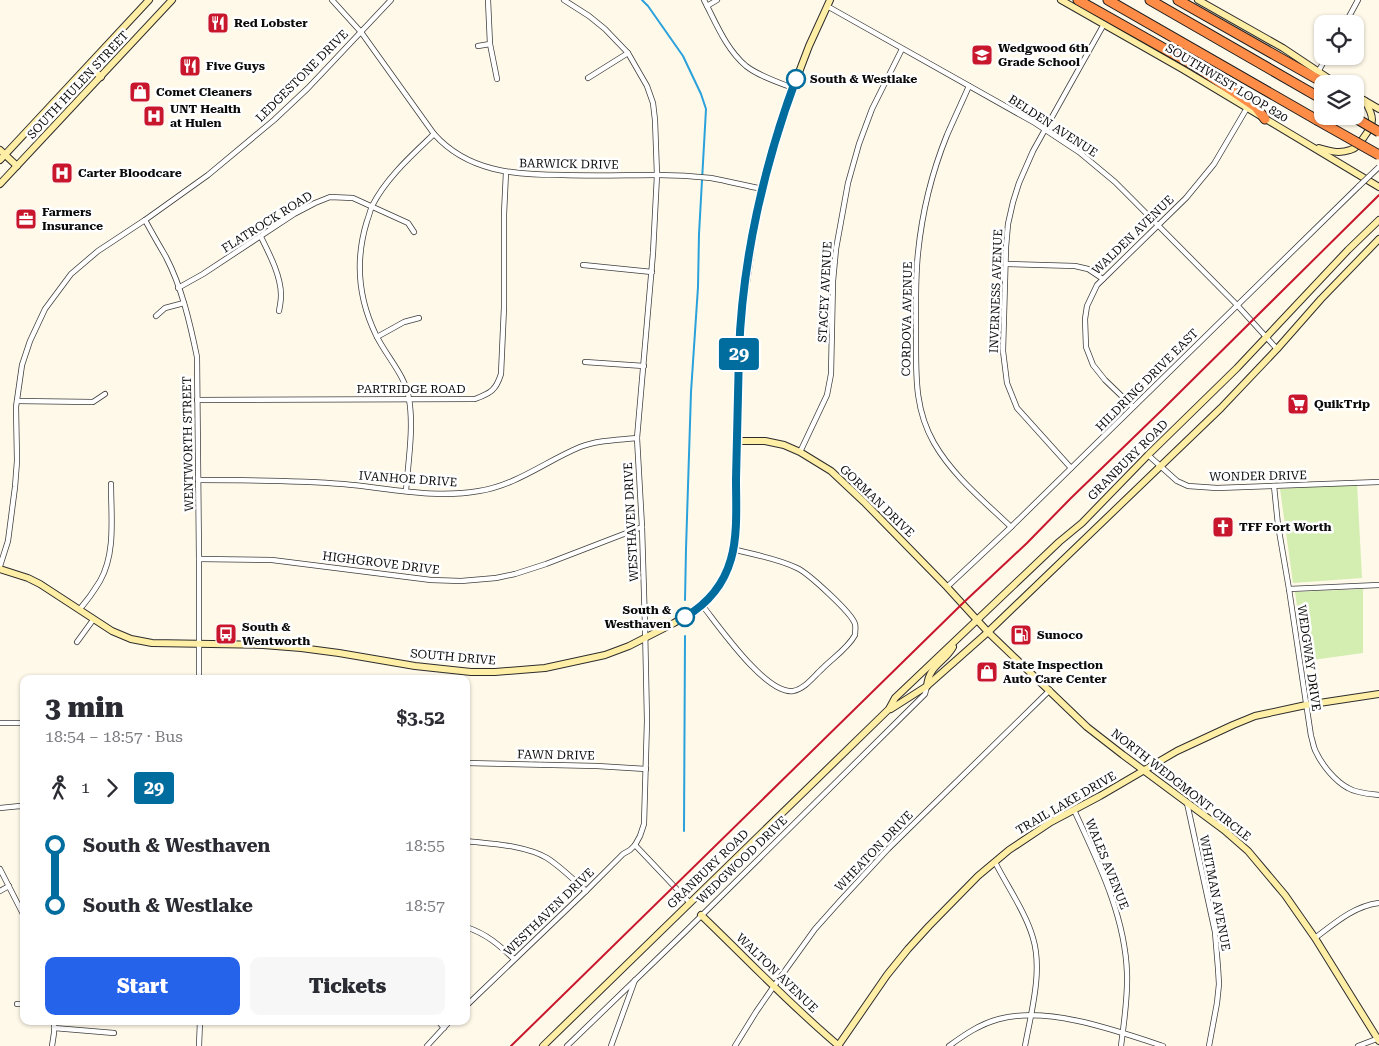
<!DOCTYPE html>
<meta charset="utf-8">
<style>
body{margin:0;font-family:"Roboto Serif",serif;background:#f7f7f7;color:#2b2b33;height:100vh;display:flex;flex-direction:column;font-size:19px;white-space:nowrap}
*{box-sizing:border-box;margin:0}
p{font-size:16px;color:#7c7c81}
.icon{flex:none;width:28px;height:28px;fill:none;stroke:currentColor;stroke-width:2;stroke-linecap:round;stroke-linejoin:round}
.map{position:relative;flex:1;overflow:hidden}
.panel{position:absolute;left:20px;top:675px;width:450px;height:350px;display:flex;flex-direction:column;background:#fff;border-radius:10px;box-shadow:0 1px 4px #0004}
.panel>*{flex:none}
.badge{padding:0 10px;border-radius:4px;font-size:18px;line-height:32px}
.fabs{position:absolute;left:1314px;top:15px;display:grid;gap:10px}
.fabs a{display:grid;place-items:center;width:50px;height:50px;border-radius:10px;background:#fff;box-shadow:0 1px 4px #0004;font-size:25px}
.map>.badge{position:absolute;translate:-50% -50%;box-shadow:0 0 0 2px #fff}
.legs{display:flex;align-items:center;gap:8px;height:55px;padding:0 25px;font-size:16px}
.legs p{margin-inline-start:auto}
.headline{display:flex;align-items:center;justify-content:space-between;height:85px;padding:0 25px}
h1{font-size:28px;font-weight:800;line-height:38px}
.button{display:flex;gap:10px;margin-top:auto;padding:10px 25px}
.button a{flex:1;height:58px;border-radius:10px;background:#2563eb;color:#fff;font-size:20px;font-weight:800;line-height:58px;text-align:center}
.button a+a{background:#f7f7f7;color:#2b2b33}
ul{padding:0 25px;list-style:none}
li{display:flex;align-items:center;gap:18px;height:60px;font-size:19px}
li i{display:grid;place-items:center;width:8px;height:100%;margin:0 6px;background:currentColor}
li i::after{content:'';width:12px;height:12px;margin:-6px;border:4px solid;border-radius:50%;background:#fff}
li p{margin-inline-start:auto}
li:first-child i{background:linear-gradient(#0000 50%,currentColor 0)}
li:last-child i{background:linear-gradient(currentColor 50%,#0000 0)}
.map>svg:first-child{display:block}
.green{fill:#d4edb0}
.lines{fill:none;stroke-linecap:round;stroke-linejoin:round}
.stream{stroke:#29a1da;stroke-width:2}
.street-casing{stroke:#3e3e3e;stroke-width:6}
.secondary-casing{stroke:#2d2d2d;stroke-width:8}
.highway-casing{stroke:#1c1c1c;stroke-width:11}
.street{stroke:#fff;stroke-width:4.5}
.secondary{stroke:#ffeea5;stroke-width:6}
.highway{stroke:#ff8d48;stroke-width:9}
.rail{stroke:#c8172d;stroke-width:2}
.street-bridge-casing{stroke:#3e3e3e;stroke-width:6;stroke-linecap:butt}
.highway-bridge-casing{stroke:#1c1c1c;stroke-width:11;stroke-linecap:butt}
.street-bridge{stroke:#fff;stroke-width:4.5}
.highway-bridge{stroke:#ff8d48;stroke-width:9}
.line-1-casing{stroke:#fff;stroke-width:11}
.line-1{stroke:#006d9e;stroke-width:8}
.stop-1-dot{fill:#fff;stroke:#006d9e;stroke-width:2.5}
.labels{text-anchor:middle;dominant-baseline:central;stroke-width:5;stroke-linejoin:round;paint-order:stroke}
.poi-label{font-size:12px;font-weight:bold;fill:#0b0b0b;stroke:#fff;text-anchor:start}
.street-label{font-size:12px;fill:#0b0b0b;stroke:#fff}
.stop-label{font-size:12px;font-weight:bold;fill:#0b0b0b;stroke:#fff;text-anchor:start}
</style>
<div class="map">
<svg width="1379" height="1046" viewBox="0 0 1379 1046">
<rect width="100%" height="100%" fill="#fff9ea"/>
<g class="green">
<path d="M1357,483L1362,578L1293,583L1280,489Z"/>
<path d="M1363,589V653L1305,661L1295,592Z"/>
</g>
<g class="lines">
<g class="stream">
<path d="M642,0L648,6L683,56L701,94L706,109L699,234L698,287L691,392L686,549L685,600"/>
<path d="M684,831L685,636"/>
</g>
<g class="street-casing">
<g id="street">
<path d="M332,0L361,32L434,134C468,172 515,175 563,175C594,176 626,175 658,175C675,175 693,176 711,178C728,181 746,186 763,189"/>
<path d="M488,0L490,44L497,79"/>
<path d="M704,0C716,23 726,49 746,66C759,76 777,82 793,88"/>
<path d="M707,6L717,0"/>
<path d="M827,6L1035,123L1079,152L1115,182L1128,195L1237,305L1277,349"/>
<path d="M1345,24L1358,0"/>
<path d="M478,46L490,44"/>
<path d="M1318,72L1327,56"/>
<path d="M588,78L628,53"/>
<path d="M969,86C962,102 954,119 947,135C932,172 922,213 918,253C915,281 916,311 916,340C916,377 915,410 934,443C953,476 984,501 1011,527"/>
<path d="M145,220C152,233 159,245 166,257C182,288 190,323 197,357L199,559V679"/>
<path d="M261,237C269,253 281,276 281,295C281,300 280,306 279,311"/>
<path d="M1006,264L1075,266L1088,269L1103,279"/>
<path d="M583,265L652,272"/>
<path d="M178,288L203,274L294,214L315,203L330,197L353,198L408,223L414,232"/>
<path d="M156,316L165,308L184,303"/>
<path d="M377,337L404,322L419,318"/>
<path d="M585,362L644,366"/>
<path d="M197,400L475,399C491,393 496,390 501,374L504,307V214L506,172"/>
<path d="M17,401L93,402L105,394"/>
<path d="M1133,407L1105,380L1093,365L1086,347L1085,319L1087,306L1097,285L1186,198L1214,164L1247,108"/>
<path d="M800,452L827,395L831,374L833,281L836,249L848,183L859,144L872,109L902,49"/>
<path d="M1148,455L1177,481L1188,486L1217,488L1379,482"/>
<path d="M1071,468L1017,408L1007,383L1003,351L1006,247L1008,224L1013,202L1019,183L1033,151L1104,24"/>
<path d="M198,480C246,480 295,480 343,484C388,488 434,499 479,491C517,485 546,461 580,447C598,440 618,440 637,438"/>
<path d="M1274,486L1278,525L1289,589L1311,736C1313,741 1313,747 1316,752C1322,765 1335,781 1348,788C1356,793 1369,794 1379,795"/>
<path d="M406,491C408,463 414,427 409,399C406,376 386,356 376,335C358,298 355,260 367,221C369,216 370,211 372,206C386,178 412,155 434,134"/>
<path d="M199,559L272,560L431,580L461,581L496,578L515,574L546,564L642,527"/>
<path d="M0,566L8,541L15,487L17,461L16,407L22,365L30,341L45,309L71,274L98,251L145,220L208,175L274,120L308,88L391,0"/>
<path d="M947,587L1011,527L1359,186"/>
<path d="M1289,589L1379,585"/>
<path d="M702,605C718,625 766,695 793,691C805,689 814,676 823,668C833,658 848,648 855,635C855,632 856,627 855,624C852,613 808,573 797,568C777,558 754,555 733,549"/>
<path d="M79,610C86,602 94,591 100,581C116,553 111,516 111,484"/>
<path d="M77,642L93,620"/>
<path d="M0,723H24"/>
<path d="M466,763L597,766L646,769"/>
<path d="M1187,803L1215,932L1218,968L1219,984L1217,1003L1209,1046"/>
<path d="M0,808L20,806L24,808"/>
<path d="M1074,810C1098,862 1125,915 1127,973C1128,997 1124,1022 1121,1046"/>
<path d="M466,841C491,844 525,845 547,858C561,867 574,880 586,891"/>
<path d="M635,845L690,903"/>
<path d="M995,862C1007,886 1026,913 1033,938C1043,971 1031,1013 1025,1046"/>
<path d="M0,869L24,916"/>
<path d="M0,891L9,886"/>
<path d="M466,927C487,934 499,945 514,959"/>
<path d="M1315,938C1335,923 1354,906 1379,903"/>
<path d="M17,1004H24"/>
<path d="M466,1006L586,891L623,854L630,850L635,845L640,836L644,824L647,721L645,626L642,527L637,438L653,253L657,175L655,120L653,103L647,86L628,53L605,29L589,16L564,0"/>
<path d="M438,1021L444,1028"/>
<path d="M54,1028L114,1033"/>
<path d="M52,1046L54,1033V1021"/>
<path d="M199,1046L200,1021"/>
<path d="M427,1046L450,1021"/>
<path d="M567,1046L685,932L925,694L927,686"/>
<path d="M611,1046L635,980"/>
<path d="M735,1046L756,1012L774,986L815,929L840,901L888,849L1050,690"/>
<path d="M949,1046C964,1035 980,1024 999,1019C1048,1006 1115,1030 1163,1046"/>
<path d="M1358,1046L1379,1038"/>
</g>
</g>
<g class="secondary-casing">
<g id="secondary">
<path d="M1061,0L1184,70L1379,187"/>
<path d="M1198,0L1283,48L1337,84"/>
<path d="M89,66L101,77"/>
<path d="M1355,95L1379,109"/>
<path d="M1319,148C1329,151 1339,154 1350,150C1357,148 1360,143 1364,137C1375,122 1374,117 1365,101"/>
<path d="M0,150L17,166"/>
<path d="M0,160L149,0"/>
<path d="M0,184L172,0"/>
<path d="M737,441H765L784,445L800,452L831,471L864,502L947,587L988,632L1087,727L1123,755L1224,830L1248,851L1285,895L1315,938L1379,1041"/>
<path d="M0,569L28,578L40,584L112,631L131,639L152,643L263,645L301,648L339,653L415,666L471,672H495L545,668L605,655L629,646L674,623L698,609L710,597L722,580L732,558L733,549L736,517L740,325L754,227L773,149L793,88L809,46L830,0"/>
<path d="M927,686C929,665 944,663 953,647"/>
<path d="M891,709L927,686L988,632L1221,408L1277,349L1321,299L1379,239"/>
<path d="M701,915C747,959 790,1005 839,1046"/>
<path d="M543,1046L889,709L895,698L1059,542L1082,523L1148,455L1237,368L1348,250L1379,220"/>
<path d="M838,1046L887,975L908,949L929,926L978,876L1009,850L1051,822L1100,796L1177,751L1233,725L1255,716L1306,705L1379,694"/>
</g>
</g>
<g class="highway-casing">
<g id="highway">
<path d="M1078,0L1197,67L1256,107L1265,119"/>
<path d="M1108,0L1317,120"/>
<path d="M1150,0L1322,99"/>
<path d="M1178,0L1326,84"/>
</g>
</g>
<use href="#street" class="street"/>
<use href="#secondary" class="secondary"/>
<use href="#highway" class="highway"/>
<path class="rail" d="M511,1046L962,604L1027,543L1071,498L1163,409L1379,195"/>
<g class="street-bridge-casing">
<path id="street-bridge" d="M1359,186L1379,167"/>
</g>
<g class="highway-bridge-casing">
<g id="highway-bridge">
<path d="M1352,116L1379,132"/>
<path d="M1317,120L1379,155"/>
</g>
</g>
<use href="#street-bridge" class="street-bridge"/>
<use href="#highway-bridge" class="highway-bridge"/>
</g>
<g class="lines">
<g class="line-1-casing">
<path id="line-1" d="M685,617C707,604 724,584 731,559C738,535 736,504 736,479C737,437 738,395 739,353C742,261 764,165 796,79"/>
</g>
<use href="#line-1" class="line-1"/>
</g>
<defs>
<g id="restaurant-square" transform="scale(1.125)"><rect x="-9" y="-9" width="18" height="18" rx="4" fill="#c8172d" stroke="#fff"/><path d="M-5-6h1v4h1v-4h1v4h1v-4h1v5L-1.5 .5V6h-2V.5L-5-1ZM5-6V6H3V1.5H1.5Q1.5-4 5-6Z" fill="#fff"/></g>
<g id="school-square" transform="scale(1.125)"><rect x="-9" y="-9" width="18" height="18" rx="4" fill="#c8172d" stroke="#fff"/><path d="M0-5L7-2L0 1L-7-2ZM-4 1L0 2.5L4 1V4Q0 6-4 4Z" fill="#fff"/></g>
<g id="shop-square" transform="scale(1.125)"><rect x="-9" y="-9" width="18" height="18" rx="4" fill="#c8172d" stroke="#fff"/><path d="M-5-2.5h2.3a2.7 3.5 0 0 1 5.4 0H5L5.5 6h-11ZM-1.5-2.5h3a1.5 2.3 0 0 0-3 0Z" fill="#fff"/></g>
<g id="hospital-square" transform="scale(1.125)"><rect x="-9" y="-9" width="18" height="18" rx="4" fill="#c8172d" stroke="#fff"/><path d="M-5-5h3v3.5h4V-5h3V5h-3V1.5h-4V5h-3Z" fill="#fff"/></g>
<g id="office-square" transform="scale(1.125)"><rect x="-9" y="-9" width="18" height="18" rx="4" fill="#c8172d" stroke="#fff"/><path d="M-6-3h4V-5.5h4V-3h4V5H-6ZM-1-4.5V-3h2v-1.5ZM-6 0V1H6V0Z" fill="#fff"/></g>
<g id="supermarket-square" transform="scale(1.125)"><rect x="-9" y="-9" width="18" height="18" rx="4" fill="#c8172d" stroke="#fff"/><path d="M-6-5.5h2.5l.6 2H6L4.5 2H-2.5L-4.4-4H-6ZM-1.5 3.2a1.3 1.3 0 1 0 .1 0ZM3 3.2a1.3 1.3 0 1 0 .1 0Z" fill="#fff"/></g>
<g id="church-square" transform="scale(1.125)"><rect x="-9" y="-9" width="18" height="18" rx="4" fill="#c8172d" stroke="#fff"/><path d="M-1.2-6h2.4v3.5h3.3v2.4h-3.3V6h-2.4V-.1h-3.3v-2.4h3.3Z" fill="#fff"/></g>
<g id="bus-square" transform="scale(1.125)"><rect x="-9" y="-9" width="18" height="18" rx="4" fill="#c8172d" stroke="#fff"/><path d="M-5-6H5V4H4V6H2V4H-2V6H-4V4H-5ZM-3.5-4V0h7V-4ZM-3.5 1.2v1.5H-2V1.2ZM2 1.2v1.5H3.5V1.2Z" fill="#fff"/></g>
<g id="fuel-square" transform="scale(1.125)"><rect x="-9" y="-9" width="18" height="18" rx="4" fill="#c8172d" stroke="#fff"/><path d="M-5.5-6h7V0h2V4h1.3V-2.5L3-4.5l.8-.8L6-3V5H2.5V1h-1V6h-7ZM-4.2-4.7v3.2H.2V-4.7Z" fill="#fff"/></g>
</defs>
<g fill-rule="evenodd">
<use href="#restaurant-square" x="218" y="23"/>
<use href="#school-square" x="982" y="55"/>
<use href="#restaurant-square" x="190" y="66"/>
<use href="#shop-square" x="140" y="92"/>
<use href="#hospital-square" x="154" y="116"/>
<use href="#hospital-square" x="62" y="173"/>
<use href="#office-square" x="26" y="219"/>
<use href="#supermarket-square" x="1298" y="404"/>
<use href="#church-square" x="1223" y="527"/>
<use href="#bus-square" x="226" y="634"/>
<use href="#fuel-square" x="1021" y="635"/>
<use href="#shop-square" x="987" y="672"/>
</g>
<g class="stop-1-dot">
<circle cx="796" cy="79" r="9"/>
<circle cx="685" cy="617" r="9"/>
</g>
<g class="labels">
<g class="poi-label">
<text x="234" y="23">Red Lobster</text>
<text x="998" y="48">Wedgwood 6th<tspan x="998" dy="14">Grade School</tspan></text>
<text x="206" y="66">Five Guys</text>
<text x="156" y="92">Comet Cleaners</text>
<text x="170" y="109">UNT Health<tspan x="170" dy="14">at Hulen</tspan></text>
<text x="78" y="173">Carter Bloodcare</text>
<text x="42" y="212">Farmers<tspan x="42" dy="14">Insurance</tspan></text>
<text x="1314" y="404">QuikTrip</text>
<text x="1239" y="527">TFF Fort Worth</text>
<text x="242" y="627">South &amp;<tspan x="242" dy="14">Wentworth</tspan></text>
<text x="1037" y="635">Sunoco</text>
<text x="1003" y="665">State Inspection<tspan x="1003" dy="14">Auto Care Center</tspan></text>
</g>
<g class="street-label">
<text transform="translate(302 76) rotate(-45)">LEDGESTONE DRIVE</text>
<text transform="translate(1227 83) rotate(31)">SOUTHWEST LOOP 820</text>
<text transform="translate(78 85) rotate(-47)">SOUTH HULEN STREET</text>
<text transform="translate(1053 126) rotate(33)">BELDEN AVENUE</text>
<text transform="translate(569 164) rotate(1)">BARWICK DRIVE</text>
<text transform="translate(267 222) rotate(-32)">FLATROCK ROAD</text>
<text transform="translate(1133 235) rotate(-44)">WALDEN AVENUE</text>
<text transform="translate(996 291) rotate(-88)">INVERNESS AVENUE</text>
<text transform="translate(825 292) rotate(-87)">STACEY AVENUE</text>
<text transform="translate(907 319) rotate(-89)">CORDOVA AVENUE</text>
<text transform="translate(1147 380) rotate(-45)">HILDRING DRIVE EAST</text>
<text x="411" y="389">PARTRIDGE ROAD</text>
<text transform="translate(188 444) rotate(-91)">WENTWORTH STREET</text>
<text transform="translate(1128 460) rotate(-45)">GRANBURY ROAD</text>
<text transform="translate(1258 476) rotate(-1)">WONDER DRIVE</text>
<text transform="translate(408 479) rotate(4)">IVANHOE DRIVE</text>
<text transform="translate(877 501) rotate(44)">GORMAN DRIVE</text>
<text transform="translate(631 522) rotate(-93)">WESTHAVEN DRIVE</text>
<text transform="translate(381 563) rotate(7)">HIGHGROVE DRIVE</text>
<text transform="translate(453 657) rotate(5)">SOUTH DRIVE</text>
<text transform="translate(1309 658) rotate(82)">WEDGWAY DRIVE</text>
<text transform="translate(556 755) rotate(1)">FAWN DRIVE</text>
<text transform="translate(1181 785) rotate(38)">NORTH WEDGMONT CIRCLE</text>
<text transform="translate(1066 803) rotate(-30)">TRAIL LAKE DRIVE</text>
<text transform="translate(874 851) rotate(-46)">WHEATON DRIVE</text>
<text transform="translate(742 860) rotate(-44)">WEDGWOOD DRIVE</text>
<text transform="translate(1107 864) rotate(68)">WALES AVENUE</text>
<text transform="translate(708 869) rotate(-44)">GRANBURY ROAD</text>
<text transform="translate(1215 893) rotate(79)">WHITMAN AVENUE</text>
<text transform="translate(549 912) rotate(-44)">WESTHAVEN DRIVE</text>
<text transform="translate(777 973) rotate(44)">WALTON AVENUE</text>
</g>
<g class="stop-label">
<text x="810" y="79">South &amp; Westlake</text>
<text x="671" y="610" text-anchor="end">South &amp;<tspan x="671" dy="14">Westhaven</tspan></text>
</g>
</g>
</svg>
<div class="fabs">
<a><svg class="icon" aria-label="locate" viewBox="0 0 24 24"><circle cx="12" cy="12" r="6"/><path d="M12 2v4M12 18v4M2 12h4M18 12h4"/></svg></a>
<a><svg class="icon" aria-label="layers" viewBox="0 0 24 24"><path d="M12 4l9 5-9 5-9-5zM3 14l9 5 9-5"/></svg></a>
</div>
<b class="badge" style="left:739px;top:354px;background:#006d9e;color:#fff">29</b>
<section class="panel">
<div class="headline"><div><h1>3 min</h1><p>18:54 – 18:57 · Bus</p></div><b>$3.52</b></div>
<div class="legs"><svg class="icon" aria-label="walk" viewBox="0 0 24 24"><circle cx="13" cy="4" r="2"/><path d="M13 8l-2 6 4 7M11 14l-3 7M7 12l3-4h3l4 4"/></svg>1<svg class="icon" aria-label="forward" viewBox="0 0 24 24"><path d="M9 5l7 7-7 7"/></svg><b class="badge" style="background:#006d9e;color:#fff">29</b></div>
<ul>
<li><i style="color:#006d9e"></i><b>South &amp; Westhaven</b><p>18:55</p></li>
<li><i style="color:#006d9e"></i><b>South &amp; Westlake</b><p>18:57</p></li>
</ul>
<div class="button"><a>Start</a><a>Tickets</a></div>
</section>
</div>
